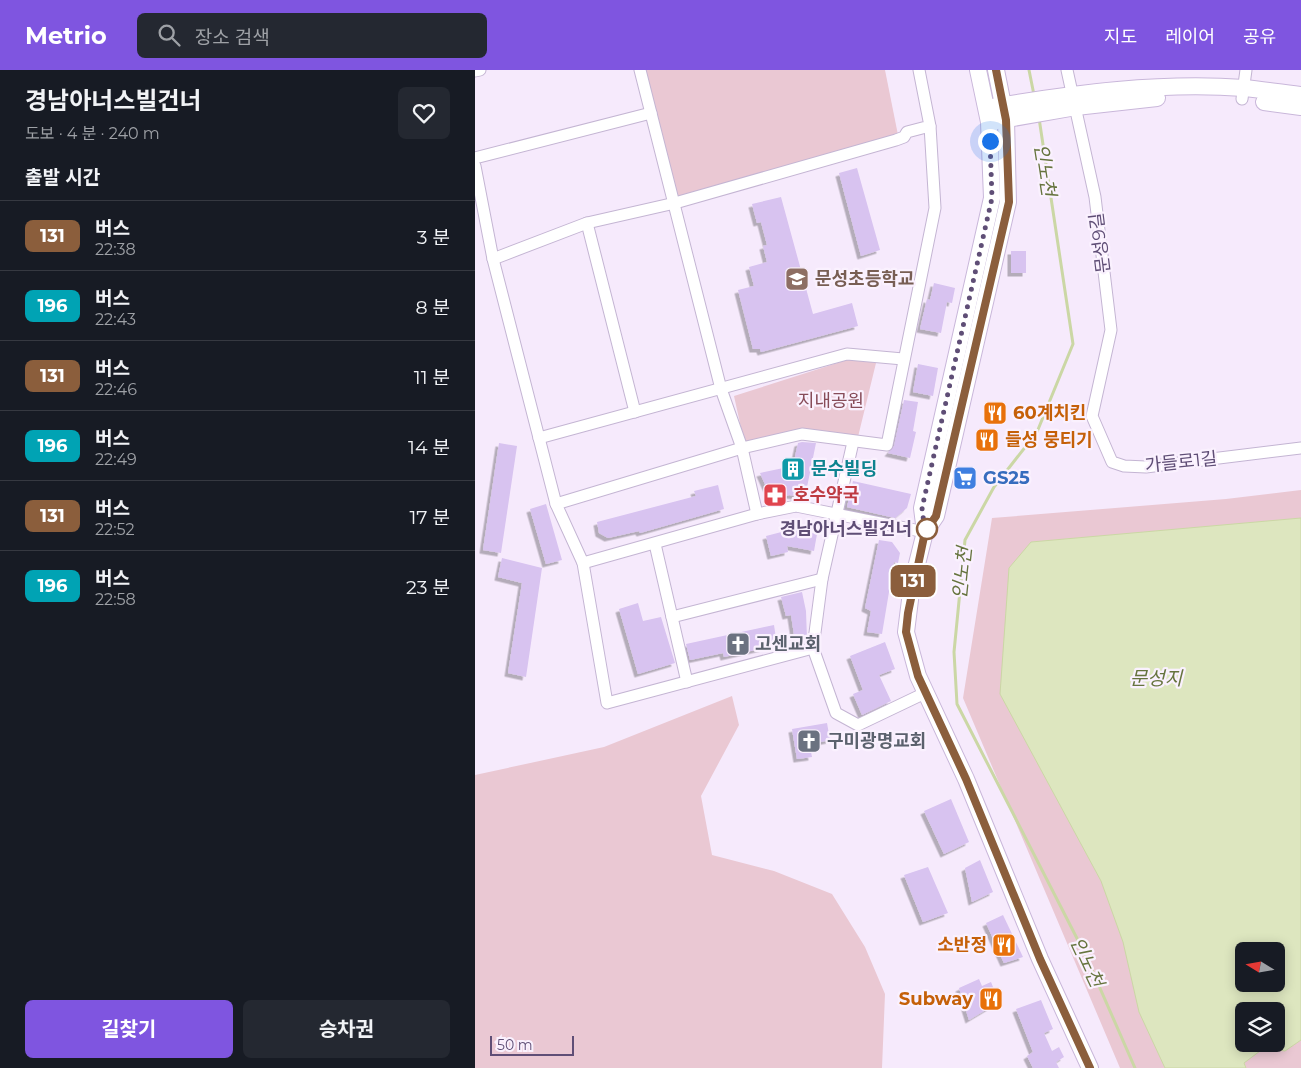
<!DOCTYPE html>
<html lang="ko">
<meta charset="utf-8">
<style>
body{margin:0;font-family:Montserrat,"Noto Sans KR",sans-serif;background:#242831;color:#f1f3f6;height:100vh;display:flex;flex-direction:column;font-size:19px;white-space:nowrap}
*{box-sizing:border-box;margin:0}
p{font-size:16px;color:#9ea1a6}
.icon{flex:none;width:28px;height:28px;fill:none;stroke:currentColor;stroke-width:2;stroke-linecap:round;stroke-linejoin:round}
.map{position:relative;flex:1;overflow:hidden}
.panel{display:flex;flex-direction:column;background:#171b24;width:475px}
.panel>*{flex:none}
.badge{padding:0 10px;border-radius:8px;font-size:18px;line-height:32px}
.needle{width:32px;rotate:281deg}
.controls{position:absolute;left:760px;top:872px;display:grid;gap:10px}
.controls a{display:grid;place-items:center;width:50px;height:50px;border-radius:8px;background:#171b24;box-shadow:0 2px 12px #0003;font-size:25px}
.scale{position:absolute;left:15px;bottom:12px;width:84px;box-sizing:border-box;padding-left:5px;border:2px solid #5f4e76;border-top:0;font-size:14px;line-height:18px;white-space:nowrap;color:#5f4e76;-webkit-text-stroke:4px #faf1fe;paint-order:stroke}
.you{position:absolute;width:25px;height:25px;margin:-12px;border:4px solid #fff;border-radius:50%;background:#1a73e8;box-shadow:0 0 0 8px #1a73e833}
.map>.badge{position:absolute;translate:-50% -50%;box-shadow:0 0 0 2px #fff}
h2{padding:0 25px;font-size:19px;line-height:45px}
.round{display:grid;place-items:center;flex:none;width:52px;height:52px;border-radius:8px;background:#242831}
.summary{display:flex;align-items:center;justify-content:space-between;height:85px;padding:0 25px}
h1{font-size:24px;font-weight:700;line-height:38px}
.button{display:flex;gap:10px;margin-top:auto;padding:10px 25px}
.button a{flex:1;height:58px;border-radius:8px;background:#7f55e0;color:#fff;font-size:20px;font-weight:700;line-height:58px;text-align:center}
.button a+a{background:#242831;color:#f1f3f6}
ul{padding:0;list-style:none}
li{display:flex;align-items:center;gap:15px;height:70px;padding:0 25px;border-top:1px solid #363941}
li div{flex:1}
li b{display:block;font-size:19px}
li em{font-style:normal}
li .badge{min-width:55px;font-weight:700;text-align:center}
header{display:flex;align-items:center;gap:30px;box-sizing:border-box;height:70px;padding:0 25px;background:#7f55e0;color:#fff}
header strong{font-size:24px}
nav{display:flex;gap:28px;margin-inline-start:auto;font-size:18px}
.search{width:350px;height:45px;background:#242831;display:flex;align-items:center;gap:12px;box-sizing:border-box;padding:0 18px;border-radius:8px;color:#9ea1a6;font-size:19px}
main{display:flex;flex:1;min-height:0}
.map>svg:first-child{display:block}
.green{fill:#eac8d3;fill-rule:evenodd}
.water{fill:#dde6bf;stroke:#cbd7a5;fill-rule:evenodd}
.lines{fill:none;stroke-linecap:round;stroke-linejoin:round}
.stream{stroke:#cbd7a5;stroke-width:3}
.building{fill:#d8c3f0;filter:url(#shadow)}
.street-casing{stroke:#c4b5d3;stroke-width:13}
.secondary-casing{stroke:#c9b7da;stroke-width:18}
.street{stroke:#fff;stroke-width:11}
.secondary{stroke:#fff;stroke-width:16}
.line-casing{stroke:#fff;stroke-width:11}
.line{stroke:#8b5e3c;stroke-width:8}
.walk{stroke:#5f4e76;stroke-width:5;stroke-dasharray:0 9}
.stop-dot{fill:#fff;stroke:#8b5e3c;stroke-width:2.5}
.labels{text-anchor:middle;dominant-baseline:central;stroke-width:4.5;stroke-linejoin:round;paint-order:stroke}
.street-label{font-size:18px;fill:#5f4e76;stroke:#faf1fe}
.education-label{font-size:18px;font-weight:bold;fill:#785e54;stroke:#faf1fe;text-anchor:start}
.park-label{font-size:18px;fill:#874c59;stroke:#faf1fe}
.food-label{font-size:18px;font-weight:bold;fill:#c56008;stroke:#faf1fe;text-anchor:start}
.culture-label{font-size:18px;font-weight:bold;fill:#0d838f;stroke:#faf1fe;text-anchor:start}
.shop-label{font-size:18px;font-weight:bold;fill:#366cbe;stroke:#faf1fe;text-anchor:start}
.health-label{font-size:18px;font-weight:bold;fill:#be3a42;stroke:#faf1fe;text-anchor:start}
.stop-label{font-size:18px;font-weight:bold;fill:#5f4e76;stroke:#faf1fe;text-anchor:end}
.worship-label{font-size:18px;font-weight:bold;fill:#5b616d;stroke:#faf1fe;text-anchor:start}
.water-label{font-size:19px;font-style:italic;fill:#66743e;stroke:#faf1fe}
</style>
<header>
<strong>Metrio</strong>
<div class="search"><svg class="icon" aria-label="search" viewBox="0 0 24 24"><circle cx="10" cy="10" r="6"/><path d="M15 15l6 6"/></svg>장소 검색</div>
<nav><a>지도</a><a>레이어</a><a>공유</a></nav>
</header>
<main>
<section class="panel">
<div class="summary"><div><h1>경남아너스빌건너</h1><p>도보 · 4 분 · 240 m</p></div><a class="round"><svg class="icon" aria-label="heart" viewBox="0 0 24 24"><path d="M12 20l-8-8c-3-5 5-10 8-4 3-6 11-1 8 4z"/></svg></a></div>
<h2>출발 시간</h2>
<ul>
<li><span class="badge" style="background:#8b5e3c;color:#fff">131</span><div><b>버스</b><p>22:38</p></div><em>3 분</em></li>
<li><span class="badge" style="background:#00a3b4;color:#fff">196</span><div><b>버스</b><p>22:43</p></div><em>8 분</em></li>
<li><span class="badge" style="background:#8b5e3c;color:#fff">131</span><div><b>버스</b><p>22:46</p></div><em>11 분</em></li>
<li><span class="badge" style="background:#00a3b4;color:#fff">196</span><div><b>버스</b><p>22:49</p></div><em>14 분</em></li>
<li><span class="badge" style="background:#8b5e3c;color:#fff">131</span><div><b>버스</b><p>22:52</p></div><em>17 분</em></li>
<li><span class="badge" style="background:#00a3b4;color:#fff">196</span><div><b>버스</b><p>22:58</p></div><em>23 분</em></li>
</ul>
<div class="button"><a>길찾기</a><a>승차권</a></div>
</section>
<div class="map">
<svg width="826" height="998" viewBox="0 0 826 998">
<defs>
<filter id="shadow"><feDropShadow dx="-3.5" dy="3.5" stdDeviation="0" flood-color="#0004"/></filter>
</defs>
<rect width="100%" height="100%" fill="#f6eafc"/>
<g class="green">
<path d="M171,0H410L423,65L200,133Z"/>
<path d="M378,288L401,293L382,371L327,363L270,376L259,326Z"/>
<path d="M826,420V998H645L488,628L517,448L751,429ZM769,881H801V914H769ZM769,941H801V974H769Z"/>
<path d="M257,626L264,655L226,726L237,785L299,801L357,824L390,877L410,924L407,998H0V705L129,677Z"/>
</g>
<path class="water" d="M826,448V970L810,981L789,978L769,993L771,998H690L664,942L648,872L626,811L525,624L534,498L556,472ZM769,881H801V914H769ZM769,941H801V974H769Z"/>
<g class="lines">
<g class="stream">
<path d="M554,0L559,25"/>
<path d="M564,48L598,274L562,362L519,417L490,470L479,582L482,634L610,884L660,998"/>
</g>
</g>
<g class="building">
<path d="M382,98L405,180L386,186L364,103Z"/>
<path d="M306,127L338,244L377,233L383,256L286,282L285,279H278L263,220L279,216L274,197L292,192L288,176L292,175L286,152L282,153L277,134Z"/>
<rect x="536" y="181" width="15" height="22"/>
<path d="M459,213L480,218L477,233L472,232L466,263L445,259L452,229L455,230Z"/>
<path d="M443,294L463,298L458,326L438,322Z"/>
<path d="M429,330L443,332L438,361L441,362L435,388L413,383L419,376Z"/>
<path d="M327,372L341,373L330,427L314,425L297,430L285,403L318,396L323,373Z"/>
<path d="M24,373L42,376L26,483L8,480Z"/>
<path d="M378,411L436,424L432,438L420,448L372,437Z"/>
<path d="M243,415L249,439L165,463L164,461L133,468L124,463L122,452L221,426L219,421Z"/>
<path d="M71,434L87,490L71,494L55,439Z"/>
<path d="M318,459L342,464L339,481L312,476L313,482L296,486L291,466Z"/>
<path d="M404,470L417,472L425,483L423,493L419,492L407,564L392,562L396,541L390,538Z"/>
<path d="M27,488L67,498L51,607L33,603L47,513L23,507Z"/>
<path d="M327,522L331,541L332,569L320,571L316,545L311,546L306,527Z"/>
<path d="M163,533L168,551L186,547L200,593L163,604L144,539Z"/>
<path d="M299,555L302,575L249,587L248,583L215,590L211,574Z"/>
<path d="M410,572L420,599L404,605L416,631L387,645L378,624L388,620L375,586Z"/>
<path d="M352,653L355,670L341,673L342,676L335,677L337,687L322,689L317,659Z"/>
<path d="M476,729L494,772L469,784L449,741Z"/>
<path d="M505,790L518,822L497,832L490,798Z"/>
<path d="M453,797L473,843L448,852L429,805Z"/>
<path d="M528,845L548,887L529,893L511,853Z"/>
<path d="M504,909L507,916L516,912L524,932L494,950L484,918Z"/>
<path d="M566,930L578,959L569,963L577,981L584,977L589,987L581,992L584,998H558L552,986L558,982L541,939Z"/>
</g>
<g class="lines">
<g class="street-casing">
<g id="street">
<path d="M165,0L246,319L267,378L282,444"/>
<path d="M592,0L620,127L636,260L617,346L637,392L649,396L671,397L826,378"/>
<path d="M0,1L5,0"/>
<path d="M767,29L771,0"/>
<path d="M0,88L176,43"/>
<path d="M0,96L18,189L81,434L108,493L132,633L338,578"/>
<path d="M112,153L160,342"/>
<path d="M18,189L112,153L200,133L421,70L429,67L432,62L455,56L444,0"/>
<path d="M64,368L372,284L428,289"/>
<path d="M378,372L347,509L338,578L361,643L383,655L450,623"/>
<path d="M81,434L267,378L327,364L412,375L460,138L455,56"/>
<path d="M180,474L212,612"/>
<path d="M108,493L282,444L321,436L450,462"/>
<path d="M197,547L347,509"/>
</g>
</g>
<g class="secondary-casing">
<g id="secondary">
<path d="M503,0L514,52L517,128L447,438L450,462L437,514L431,562L443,606L491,709L565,889L615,998"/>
<path d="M789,32L826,37"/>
<path d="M518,37C600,23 685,12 769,18C788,20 807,23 826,25"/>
<path d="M521,51L601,37L682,28"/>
<path d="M450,462L461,446L533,132L531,50L521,0"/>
</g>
</g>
<use href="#street" class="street"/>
<use href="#secondary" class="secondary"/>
</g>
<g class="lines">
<g class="line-casing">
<path id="line" d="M521,0L531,50L534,132L461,446L450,462L433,543L431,562L443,606L491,709L565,889L615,998"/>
</g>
<use href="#line" class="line"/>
<path class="walk" d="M452,459L450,462L447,438L517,128L515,71"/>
</g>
<defs>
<g id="school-square" transform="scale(1.25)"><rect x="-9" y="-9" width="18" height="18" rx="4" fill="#8d6e63" stroke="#faf1fe"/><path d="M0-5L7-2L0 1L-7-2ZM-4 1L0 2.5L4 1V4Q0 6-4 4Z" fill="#fff"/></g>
<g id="restaurant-square" transform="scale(1.25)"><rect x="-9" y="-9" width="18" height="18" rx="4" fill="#e8710a" stroke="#faf1fe"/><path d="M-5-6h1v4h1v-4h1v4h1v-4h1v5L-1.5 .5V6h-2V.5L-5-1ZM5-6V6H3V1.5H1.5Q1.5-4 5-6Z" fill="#fff"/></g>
<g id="building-square" transform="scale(1.25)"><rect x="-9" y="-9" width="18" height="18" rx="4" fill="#0f9aa8" stroke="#faf1fe"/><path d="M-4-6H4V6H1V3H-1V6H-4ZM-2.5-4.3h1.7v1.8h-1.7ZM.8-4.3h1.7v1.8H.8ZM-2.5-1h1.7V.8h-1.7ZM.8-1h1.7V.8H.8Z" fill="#fff"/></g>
<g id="supermarket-square" transform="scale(1.25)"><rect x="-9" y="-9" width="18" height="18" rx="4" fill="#3f7fe0" stroke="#faf1fe"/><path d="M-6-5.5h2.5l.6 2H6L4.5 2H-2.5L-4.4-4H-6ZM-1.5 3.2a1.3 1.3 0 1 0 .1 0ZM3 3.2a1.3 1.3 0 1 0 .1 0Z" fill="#fff"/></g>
<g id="pharmacy-square" transform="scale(1.25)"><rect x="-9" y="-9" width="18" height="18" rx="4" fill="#e0444e" stroke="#faf1fe"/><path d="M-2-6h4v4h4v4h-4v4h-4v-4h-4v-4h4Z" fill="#fff"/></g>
<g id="church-square" transform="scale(1.25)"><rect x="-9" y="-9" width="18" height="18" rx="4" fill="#6b7280" stroke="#faf1fe"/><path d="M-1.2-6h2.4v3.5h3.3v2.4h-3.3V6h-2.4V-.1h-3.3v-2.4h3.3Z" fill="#fff"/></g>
</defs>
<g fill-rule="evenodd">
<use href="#school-square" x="322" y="209"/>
<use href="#restaurant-square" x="520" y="343"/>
<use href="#restaurant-square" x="512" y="370"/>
<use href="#building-square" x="318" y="399"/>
<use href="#supermarket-square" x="490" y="408"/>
<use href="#pharmacy-square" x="300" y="425"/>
<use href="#church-square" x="263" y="574"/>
<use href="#church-square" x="334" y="671"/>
<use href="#restaurant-square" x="529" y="875"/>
<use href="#restaurant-square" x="516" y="929"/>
</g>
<circle class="stop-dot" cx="452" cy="459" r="10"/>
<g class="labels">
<g class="street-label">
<text transform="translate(625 173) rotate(-97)">문성9길</text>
<text transform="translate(706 392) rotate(-6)">가들로1길</text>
</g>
<g class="education-label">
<text x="340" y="209">문성초등학교</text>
</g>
<g class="park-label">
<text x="356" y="331">지내공원</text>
</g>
<g class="food-label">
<text x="538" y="343">60계치킨</text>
<text x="530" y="370">들성 뭉티기</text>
<text x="512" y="875" text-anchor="end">소반정</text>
<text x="498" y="929" text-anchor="end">Subway</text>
</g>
<g class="culture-label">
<text x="336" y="399">문수빌딩</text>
</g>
<g class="shop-label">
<text x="508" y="408">GS25</text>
</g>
<g class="health-label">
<text x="318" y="425">호수약국</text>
</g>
<g class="stop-label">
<text x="437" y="459">경남아너스빌건너</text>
</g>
<g class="worship-label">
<text x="280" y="574">고센교회</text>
<text x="352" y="671">구미광명교회</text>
</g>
<g class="water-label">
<text transform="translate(570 100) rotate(81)">인노천</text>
<text transform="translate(487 503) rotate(-84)">인노천</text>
<text x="681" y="608">문성지</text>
<text transform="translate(612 892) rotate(65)">인노천</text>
</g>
</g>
</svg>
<div class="controls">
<a><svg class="needle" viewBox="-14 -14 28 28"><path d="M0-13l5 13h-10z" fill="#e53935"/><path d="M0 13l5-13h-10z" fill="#9ea1a6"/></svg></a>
<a><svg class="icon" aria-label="layers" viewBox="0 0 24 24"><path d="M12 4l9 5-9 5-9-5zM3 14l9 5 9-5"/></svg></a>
</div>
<div class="scale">50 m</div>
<div class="you" style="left:515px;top:71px"></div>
<b class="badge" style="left:438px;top:511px;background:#8b5e3c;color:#fff">131</b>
</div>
</main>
